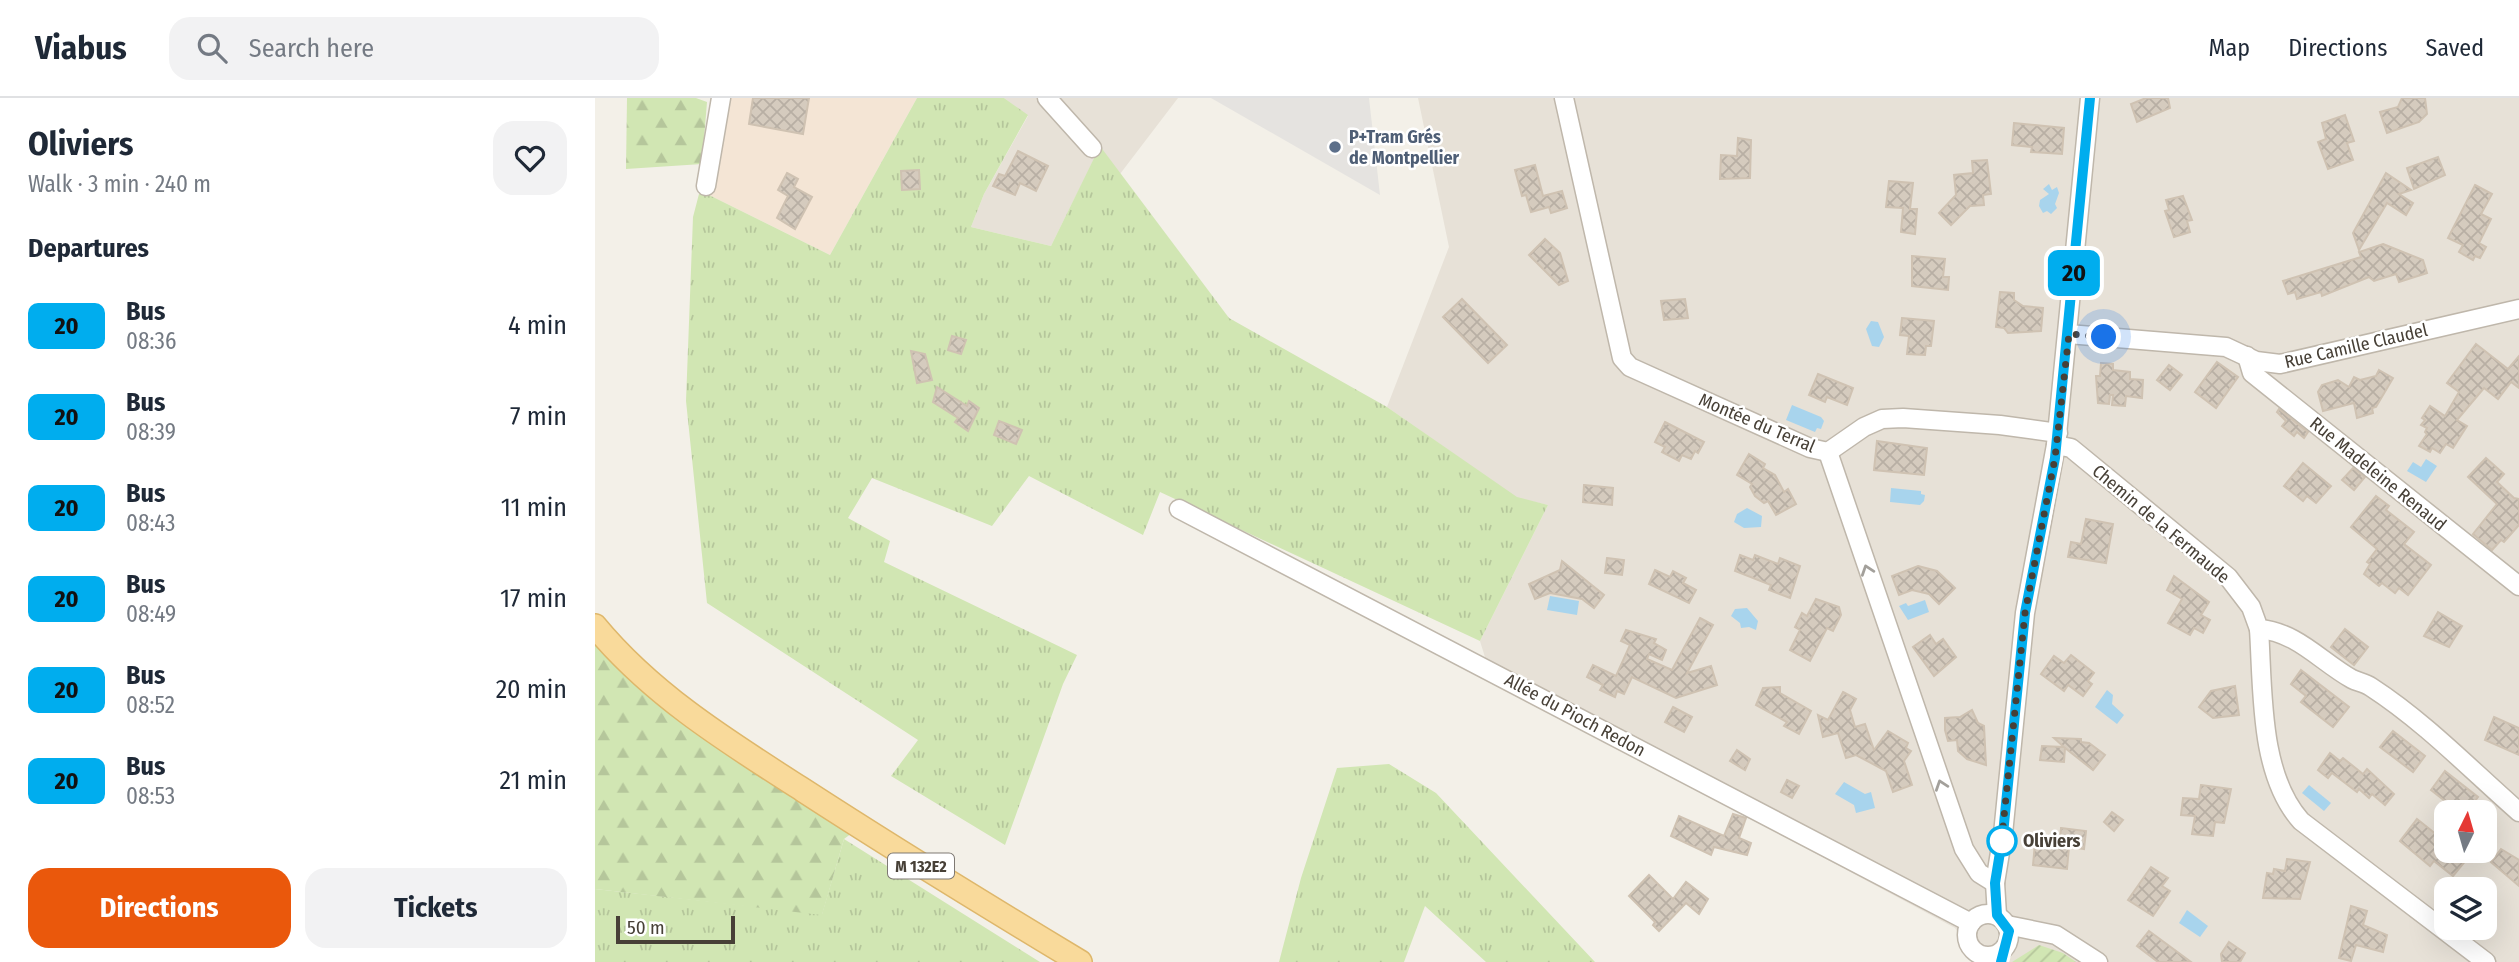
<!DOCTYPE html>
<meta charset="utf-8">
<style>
body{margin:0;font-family:"Fira Sans Condensed",sans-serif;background:#f2f2f3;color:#1f2937;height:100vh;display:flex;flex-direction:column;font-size:26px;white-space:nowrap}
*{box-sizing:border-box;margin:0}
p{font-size:23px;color:#747a83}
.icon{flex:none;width:38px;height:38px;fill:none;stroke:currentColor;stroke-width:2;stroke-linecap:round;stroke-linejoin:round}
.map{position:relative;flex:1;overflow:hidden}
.drawer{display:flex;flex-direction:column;background:#fff;width:595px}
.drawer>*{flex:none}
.badge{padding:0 14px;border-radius:10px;font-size:24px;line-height:46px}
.needle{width:46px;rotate:5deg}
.buttons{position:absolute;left:1839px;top:702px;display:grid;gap:14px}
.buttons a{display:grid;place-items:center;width:63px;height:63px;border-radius:14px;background:#fff;box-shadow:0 7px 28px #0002;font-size:35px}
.scale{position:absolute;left:21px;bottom:18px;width:119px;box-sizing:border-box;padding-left:7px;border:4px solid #474037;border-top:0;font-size:19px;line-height:24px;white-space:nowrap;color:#474037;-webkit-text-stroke:5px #fff;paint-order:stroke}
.you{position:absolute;width:35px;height:35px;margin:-18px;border:5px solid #fff;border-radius:50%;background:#1a73e8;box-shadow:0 0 0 10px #1a73e833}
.map>.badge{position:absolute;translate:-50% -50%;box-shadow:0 0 0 4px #fff}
h2{padding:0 28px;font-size:26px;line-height:63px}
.round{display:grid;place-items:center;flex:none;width:74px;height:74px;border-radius:21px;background:#f2f2f3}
.summary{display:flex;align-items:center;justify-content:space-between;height:119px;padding:0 28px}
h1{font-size:33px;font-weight:700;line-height:52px}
.button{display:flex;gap:14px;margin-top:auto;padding:14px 28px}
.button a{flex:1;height:80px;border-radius:21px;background:#ea580c;color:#fff;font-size:28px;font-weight:700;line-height:80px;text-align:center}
.button a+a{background:#f2f2f3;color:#1f2937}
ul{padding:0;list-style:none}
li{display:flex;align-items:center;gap:21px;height:91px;padding:0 28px}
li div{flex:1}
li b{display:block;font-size:26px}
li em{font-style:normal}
li .badge{min-width:77px;font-weight:700;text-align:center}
header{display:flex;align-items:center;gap:42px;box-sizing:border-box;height:98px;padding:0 35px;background:#fff;border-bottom:2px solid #e0e1e3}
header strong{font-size:33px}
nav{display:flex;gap:38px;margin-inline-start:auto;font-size:24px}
.search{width:490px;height:63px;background:#f2f2f3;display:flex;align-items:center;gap:18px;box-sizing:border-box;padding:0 24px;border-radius:21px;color:#747a83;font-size:26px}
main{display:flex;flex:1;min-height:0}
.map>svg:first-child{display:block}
.residential{fill:#e7e1d7;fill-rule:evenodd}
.commercial{fill:#f4e5d5}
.grass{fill:url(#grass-tufts)}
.forest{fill:url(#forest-firs)}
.garden{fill:url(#garden-furrows)}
.parking{fill:#e5e3e0}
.water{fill:#a8d4ed}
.building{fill:url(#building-cross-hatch);stroke:#cfc2b2;stroke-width:2}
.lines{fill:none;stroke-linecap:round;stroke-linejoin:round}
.minor-casing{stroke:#bfb7ab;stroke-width:21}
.major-casing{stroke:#deb76b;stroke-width:26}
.minor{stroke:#fff;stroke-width:18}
.major{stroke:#f9da9b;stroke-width:23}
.oneway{stroke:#a3a09b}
.line-casing{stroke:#fff;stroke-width:16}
.line{stroke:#00adee;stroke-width:10}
.walk{stroke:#474037;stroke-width:7;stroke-dasharray:0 12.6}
.service-dot{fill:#5c6f8a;stroke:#fff;stroke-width:2.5}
.stop-dot{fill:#fff;stroke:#00adee;stroke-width:3.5}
.labels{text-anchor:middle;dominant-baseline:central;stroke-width:5;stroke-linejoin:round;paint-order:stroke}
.shield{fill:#fff;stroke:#7e7973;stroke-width:2}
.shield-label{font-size:16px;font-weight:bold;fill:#474037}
.service-label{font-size:18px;font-weight:bold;fill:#4e5e75;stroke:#fff;text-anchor:start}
.street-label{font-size:18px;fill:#474037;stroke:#fff}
.stop-label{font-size:18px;font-weight:bold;fill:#474037;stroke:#fff;text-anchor:start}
</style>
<header>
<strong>Viabus</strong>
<div class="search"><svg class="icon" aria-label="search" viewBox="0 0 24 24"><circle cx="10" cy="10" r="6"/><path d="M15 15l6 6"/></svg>Search here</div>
<nav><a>Map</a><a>Directions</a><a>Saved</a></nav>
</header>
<main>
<section class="drawer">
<div class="summary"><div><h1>Oliviers</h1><p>Walk · 3 min · 240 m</p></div><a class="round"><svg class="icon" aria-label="heart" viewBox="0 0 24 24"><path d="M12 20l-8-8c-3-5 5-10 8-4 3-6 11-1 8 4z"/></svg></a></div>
<h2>Departures</h2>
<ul>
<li><span class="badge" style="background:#00adee;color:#111">20</span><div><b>Bus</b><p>08:36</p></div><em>4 min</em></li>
<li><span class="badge" style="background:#00adee;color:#111">20</span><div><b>Bus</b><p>08:39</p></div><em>7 min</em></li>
<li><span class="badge" style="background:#00adee;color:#111">20</span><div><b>Bus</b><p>08:43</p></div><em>11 min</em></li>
<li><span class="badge" style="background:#00adee;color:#111">20</span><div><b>Bus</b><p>08:49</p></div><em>17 min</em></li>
<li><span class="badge" style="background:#00adee;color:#111">20</span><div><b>Bus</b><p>08:52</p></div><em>20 min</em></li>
<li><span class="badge" style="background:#00adee;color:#111">20</span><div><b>Bus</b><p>08:53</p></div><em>21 min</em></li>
</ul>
<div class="button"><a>Directions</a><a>Tickets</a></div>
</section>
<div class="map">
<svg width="1924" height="864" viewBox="0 0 1924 864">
<defs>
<pattern id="grass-tufts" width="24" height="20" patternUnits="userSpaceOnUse" patternTransform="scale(1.75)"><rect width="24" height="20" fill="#d1e6b3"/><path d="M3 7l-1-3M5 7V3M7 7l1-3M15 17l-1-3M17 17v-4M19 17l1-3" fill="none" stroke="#b5c69b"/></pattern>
<pattern id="forest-firs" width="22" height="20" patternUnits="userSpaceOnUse" patternTransform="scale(1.75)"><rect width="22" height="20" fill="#d1e6b3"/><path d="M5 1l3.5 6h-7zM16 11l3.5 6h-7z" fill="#b5c69b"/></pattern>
<pattern id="garden-furrows" width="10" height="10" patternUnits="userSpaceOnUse" patternTransform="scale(1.75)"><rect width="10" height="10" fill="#d1e6b3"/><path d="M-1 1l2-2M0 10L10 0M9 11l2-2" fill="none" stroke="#b5c69b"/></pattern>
<pattern id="building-cross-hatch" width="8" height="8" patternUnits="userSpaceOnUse" patternTransform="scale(1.75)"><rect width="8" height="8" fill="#d5cbbe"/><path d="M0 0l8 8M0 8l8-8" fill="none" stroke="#b8afa4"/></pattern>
</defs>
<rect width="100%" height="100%" fill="#f3f0e8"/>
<g class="residential">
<path d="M409,0H583L525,76L505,49L456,148L376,129L389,96L433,18Z"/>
<path d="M823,0H1924V864H1384L1360,830L897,582L885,543L953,407L922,400L792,309L854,149ZM1852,714H1890V752H1852ZM1852,791H1890V830H1852Z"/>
</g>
<path class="commercial" d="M131,0H322L235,157L114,97Z"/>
<g class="grass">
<path d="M322,0H409L433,17L389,96L376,129L456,148L505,48L634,220L792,309L922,399L953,407L885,543L565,394L548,437L434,378L397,428L277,380L253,420L295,443L289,464L482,557L468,586L410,747L296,678L323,642L112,505L91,303L98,119L104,96L114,97L235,157Z"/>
<path d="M794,666L841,695L1000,864H891L830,808L809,864H684L706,780L742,670Z"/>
<path d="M249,741L445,864H0V791L227,816Z"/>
</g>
<g class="forest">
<path d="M32,0H101L112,4L107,66L31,71Z"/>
<path d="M0,524L29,562L265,729L249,741L227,817L0,791Z"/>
</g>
<path class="garden" d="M1444,847L1468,855L1481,864H1417Z"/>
<path class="parking" d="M616,0H774L785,97Z"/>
<g class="water">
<path d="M1454,86L1457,92L1462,89L1464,95L1460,106L1462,110L1456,116L1452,113L1448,115L1444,108L1445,102L1454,96L1448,91Z"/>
<path d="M1276,223L1283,224L1289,239L1284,249L1277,248L1271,231Z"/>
<path d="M1197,307L1226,319L1229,323L1226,331L1222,330L1220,334L1191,322Z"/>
<path d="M1831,361L1842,368L1831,384L1812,373L1818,364L1826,369Z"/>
<path d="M1296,390L1326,393V396L1330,397L1329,403L1325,407L1295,404Z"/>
<path d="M1152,410L1167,418L1166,429L1149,430L1139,424L1142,416Z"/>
<path d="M955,498L984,503L982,517L952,512Z"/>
<path d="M1330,502L1334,514L1313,522L1304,508L1311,505L1313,508Z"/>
<path d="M1152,510L1163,523L1161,532L1154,529L1146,530L1145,525L1136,518L1140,511Z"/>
<path d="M1512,592L1518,597L1517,606L1529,617L1522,626L1500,609Z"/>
<path d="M1249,684L1270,696L1276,694L1280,710L1261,715L1259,707L1240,696Z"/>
<path d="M1714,687L1736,705L1729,713L1707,695Z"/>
<path d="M1592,812L1613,828L1605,839L1584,825Z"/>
</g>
<g class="building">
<path d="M158,0H214L208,36L154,26Z"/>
<path d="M1551,0H1573L1575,10L1542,24L1536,6Z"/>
<path d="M1807,0H1830L1832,16L1824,24L1792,35L1785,14L1803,9Z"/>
<path d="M1750,17L1759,43L1752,45L1758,62L1733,71L1723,44L1731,41L1727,25Z"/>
<path d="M1419,25L1469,30L1467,56L1436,54L1437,49L1417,47Z"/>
<path d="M1143,40L1156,42L1155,80L1125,81L1126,57L1142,58Z"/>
<path d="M423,53L453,68L441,93L425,85L420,97L398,88L404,76L410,78Z"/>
<path d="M1843,59L1850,77L1819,91L1812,70Z"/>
<path d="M1392,62L1396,96L1388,97L1389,107L1375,108L1356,127L1344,115L1361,97L1359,77L1378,75L1377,63Z"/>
<path d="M940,67L948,98L967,93L972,110L956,115L954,109L936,114L931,97L927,98L920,72Z"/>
<path d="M324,72L325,91L307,92L306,73Z"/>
<path d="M192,75L203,81L199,89L217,99L200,131L182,120L193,98L183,92Z"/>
<path d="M1791,75L1816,92L1804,96L1818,105L1811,117L1792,105L1764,152L1758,135Z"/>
<path d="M1294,83L1318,85L1315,111H1322L1320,136L1306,134L1308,110L1291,109Z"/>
<path d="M1880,87L1897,96L1886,116L1896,121L1884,145L1891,149L1885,160L1880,158L1878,162L1864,154L1868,147L1853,140Z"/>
<path d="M1588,98L1597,122L1592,123L1595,134L1579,139L1570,113L1574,112L1571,102Z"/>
<path d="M950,141L965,155L973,183L964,187L934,157Z"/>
<path d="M1788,146L1828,162L1832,175L1804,184L1801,176L1779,183L1774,179L1727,198L1726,194L1702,201L1700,194L1693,196L1688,183L1766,159L1764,154Z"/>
<path d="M1317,158L1350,161L1348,179H1354L1353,192L1317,188Z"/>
<path d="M1405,194L1419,195V202L1428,208L1448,210L1446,233L1413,235L1409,230L1401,229Z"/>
<path d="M867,201L912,247L893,265L848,219Z"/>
<path d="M1090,201L1093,220L1069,222L1066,203Z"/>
<path d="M1307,220L1339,223L1336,248H1331L1330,257L1312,256L1314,238L1305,237Z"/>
<path d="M357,238L371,242L366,256L353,252Z"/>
<path d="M1881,246L1913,271L1924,258V290L1916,284L1903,301L1889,290L1862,322L1872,328L1858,350L1851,346L1845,355L1837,350L1835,354L1824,348L1832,336L1830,334L1832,330L1826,327L1830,322L1827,320L1835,308L1850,318L1864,294L1852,285Z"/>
<path d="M316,253L330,256L337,282L322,285Z"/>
<path d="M1622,264L1643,279L1621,310L1600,294Z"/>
<path d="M1506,265L1518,266V272L1535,274V281L1548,282L1547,300L1531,298L1530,308L1517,307L1518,297H1515L1514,306L1503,305L1501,278H1505Z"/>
<path d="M1574,267L1587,277L1575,292L1562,282Z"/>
<path d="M1784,272L1798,280L1781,309L1777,310L1778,315L1762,320L1759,305L1728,313L1723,294L1727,287L1743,282L1754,289L1759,279L1765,282L1781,278Z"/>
<path d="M1223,276L1258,290L1252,307L1232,299L1230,304L1214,297Z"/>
<path d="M342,289L372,308L374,303L384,310L373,333L360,324L363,320L338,304Z"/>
<path d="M1684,311L1713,334L1709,340L1702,334L1699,338L1687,328L1691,323L1682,314Z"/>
<path d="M404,323L427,332L421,346L399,337Z"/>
<path d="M1070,324L1109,344L1103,355L1100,353L1096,361L1087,357L1084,363L1067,354L1070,349L1060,344Z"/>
<path d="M1282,343L1332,350L1329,377L1279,372Z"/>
<path d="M1154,356L1170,366L1168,370L1180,377L1189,394L1193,391L1201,406L1181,417L1173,403L1169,405L1160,398L1155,389L1157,386L1142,377Z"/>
<path d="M1891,360L1909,376L1902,384L1919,400L1924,401V427L1909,444L1906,442L1897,452L1878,436L1902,406L1873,379Z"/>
<path d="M1708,365L1736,388L1721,405L1712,398L1708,403L1689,388Z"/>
<path d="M1758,370L1770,379L1759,392L1747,382Z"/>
<path d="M989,387L1018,390L1017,407L988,404Z"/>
<path d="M1781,398L1794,408L1791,412L1819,434L1809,446L1836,467L1813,497L1804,490L1800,495L1787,485L1784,488L1769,476L1775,466L1772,464L1782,451L1756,429Z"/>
<path d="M1491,421L1518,426L1511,465L1473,459L1476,444L1486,446Z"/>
<path d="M1145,457L1158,462L1160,457L1183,466L1185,460L1205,468L1195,500L1174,492L1176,487L1140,473Z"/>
<path d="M1012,460L1029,462L1027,477L1010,475Z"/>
<path d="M967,463L1009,497L999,510L987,501L955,495L940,501L934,486L965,472Z"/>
<path d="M1323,468L1342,473L1360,490L1344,506L1334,496L1317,492L1304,497L1297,478Z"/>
<path d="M1060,472L1075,479L1078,473L1091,480L1088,485L1101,492L1094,505L1054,486Z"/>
<path d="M1579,478L1614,504L1606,517L1615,522L1608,535L1599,530L1595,537L1573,525L1587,501L1572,492Z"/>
<path d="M1221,501L1244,509L1246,517L1238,533L1232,530L1215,563L1195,552L1205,532L1200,529L1207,515L1212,518Z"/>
<path d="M1843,514L1867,528L1854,549L1829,538Z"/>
<path d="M1105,520L1118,527L1092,575L1116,568L1122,587L1081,600L1037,579L1029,596L1022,593L1020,599L1005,592L1008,587L992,579L998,567L1021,578L1035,547L1026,543L1031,532L1061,541L1059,545L1071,552L1067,562L1054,556L1052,561L1077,572Z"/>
<path d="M1750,531L1773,549L1759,567L1736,549Z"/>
<path d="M1335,537L1341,546L1348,541L1361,559L1339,578L1318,549Z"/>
<path d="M1476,557L1499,575L1493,583L1497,586L1488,598L1473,587L1469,593L1446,576L1459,558L1469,565Z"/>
<path d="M1706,572L1754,609L1738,629L1706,604L1711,598L1696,586Z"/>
<path d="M1640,588L1644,617L1618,620L1604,609L1616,593Z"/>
<path d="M1185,589V595L1216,613L1204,636L1189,628L1192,624L1161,607L1168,590Z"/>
<path d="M1248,594L1261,601L1255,612L1260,629L1270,626L1279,652L1293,633L1313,645L1311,650L1316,653L1309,663L1317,687L1298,694L1291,673L1261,657L1251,660L1243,635L1228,639L1223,617L1233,622Z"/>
<path d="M1078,609L1097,619L1089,634L1070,624Z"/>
<path d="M1377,612L1383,625L1389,628L1391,667L1372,661L1363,653L1362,642L1353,643L1350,632V620L1365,619Z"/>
<path d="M1899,619L1924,630V657L1890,642Z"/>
<path d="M1798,633L1830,658L1818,674L1785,649Z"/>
<path d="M1459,640L1486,641V644L1494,645L1510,657L1498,672L1470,650L1469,664L1445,662L1447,648L1469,649Z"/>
<path d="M1142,652L1155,661L1150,672L1135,663Z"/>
<path d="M1735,655L1745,663L1748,660L1768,676L1772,671L1799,696L1790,707L1777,696L1774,700L1764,691L1762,694L1737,675L1733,680L1723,672Z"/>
<path d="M1850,673L1883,699L1872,714H1864L1836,692Z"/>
<path d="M1192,682L1204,688L1197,700L1186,694Z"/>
<path d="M1606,687L1636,691L1629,725L1620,724L1618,738L1597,736L1600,718L1586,717L1588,700L1604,701Z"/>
<path d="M1517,714L1528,722L1519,733L1509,724Z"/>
<path d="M1138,716L1151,720L1144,740L1156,745L1152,757L1119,749L1116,757L1076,738L1084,718L1129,738Z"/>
<path d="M1822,721L1852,745V752H1861L1872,761L1858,778L1839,763L1835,768L1805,743Z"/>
<path d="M1466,730L1491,733L1489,751L1477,749L1465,741Z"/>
<path d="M1440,745L1474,749L1472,771L1438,767Z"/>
<path d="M1906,751L1924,762V788L1896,764Z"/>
<path d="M1692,761L1715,764L1705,801L1668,800L1672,775L1678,776L1679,771L1690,773Z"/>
<path d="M1556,769L1573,780L1567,788L1575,793L1558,818L1533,802Z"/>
<path d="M1054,777L1078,801L1091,784L1113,801L1104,816L1091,805L1064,833L1058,827L1060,824L1034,798Z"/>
<path d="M1756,808L1772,813L1768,827L1792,837L1788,854L1761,847L1756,863L1744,860Z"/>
<path d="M1554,833L1596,864H1563L1542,848Z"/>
<path d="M1634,844L1650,855L1645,864H1627L1626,856Z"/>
</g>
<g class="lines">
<g class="minor-casing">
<g id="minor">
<path d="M452,0L497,50"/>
<path d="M969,0L1027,260L1035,269L1215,350L1233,354"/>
<path d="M111,88L126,0"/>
<path d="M1473,236L1631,249L1661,263L1685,266L1924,211"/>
<path d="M1652,258L1657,275L1924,488"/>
<path d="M1461,347L1476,350L1633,479L1656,509L1664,531C1702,534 1725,563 1757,581C1763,584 1770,585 1776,589C1830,624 1876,672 1924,714"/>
<path d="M1233,354L1369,751L1384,775L1400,785"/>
<path d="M1233,354L1269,329L1287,321L1308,320L1405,327L1463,335"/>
<path d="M584,411L1376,825"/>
<path d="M1664,531C1668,592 1664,676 1706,723L1891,864"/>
<circle cx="1393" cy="837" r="21"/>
<path d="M1402,817L1400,785L1408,736L1430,515L1461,347L1495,0"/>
<path d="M1412,827L1461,837L1503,864"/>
</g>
</g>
<g class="major-casing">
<path id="major" d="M0,528C57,597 133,644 208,692C299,751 392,808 485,864"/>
</g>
<use href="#minor" class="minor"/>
<use href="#major" class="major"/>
</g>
<defs><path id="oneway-chevron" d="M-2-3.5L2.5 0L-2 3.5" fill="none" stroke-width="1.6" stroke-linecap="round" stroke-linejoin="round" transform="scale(1.75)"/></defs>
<g class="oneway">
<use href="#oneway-chevron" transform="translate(1272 472) rotate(-109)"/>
<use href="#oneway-chevron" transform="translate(1346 687) rotate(-109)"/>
</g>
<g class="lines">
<g class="line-casing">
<path id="line" d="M1406,864L1414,833L1402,817L1400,785L1408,736L1430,515L1460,360L1495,0"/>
</g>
<use href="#line" class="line"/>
<path class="walk" d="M1407,743L1406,748L1430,515L1460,360L1474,236L1509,239"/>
</g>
<circle class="service-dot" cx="740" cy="49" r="7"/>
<circle class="stop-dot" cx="1407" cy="743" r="14"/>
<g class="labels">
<rect class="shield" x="293" y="755.5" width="66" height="25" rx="5"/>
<g class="shield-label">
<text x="326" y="768">M 132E2</text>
</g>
<g class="service-label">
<text x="754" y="39">P+Tram Grés<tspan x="754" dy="21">de Montpellier</tspan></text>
</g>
<g class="street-label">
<text transform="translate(1761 248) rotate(-13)">Rue Camille Claudel</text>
<text transform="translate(1162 325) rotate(23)">Montée du Terral</text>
<text transform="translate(1783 376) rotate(39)">Rue Madeleine Renaud</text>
<text transform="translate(1566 426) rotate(40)">Chemin de la Fermaude</text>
<text transform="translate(980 617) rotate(28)">Allée du Pioch Redon</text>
</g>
<g class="stop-label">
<text x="1428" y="743">Oliviers</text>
</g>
</g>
</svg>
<div class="buttons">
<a><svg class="needle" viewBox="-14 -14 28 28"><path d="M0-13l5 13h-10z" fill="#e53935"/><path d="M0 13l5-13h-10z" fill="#747a83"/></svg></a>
<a><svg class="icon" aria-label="layers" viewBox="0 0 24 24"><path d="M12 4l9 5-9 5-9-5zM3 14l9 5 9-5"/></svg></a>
</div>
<div class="scale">50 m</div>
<div class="you" style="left:1509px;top:239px"></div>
<b class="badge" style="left:1479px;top:175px;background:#00adee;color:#111">20</b>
</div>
</main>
